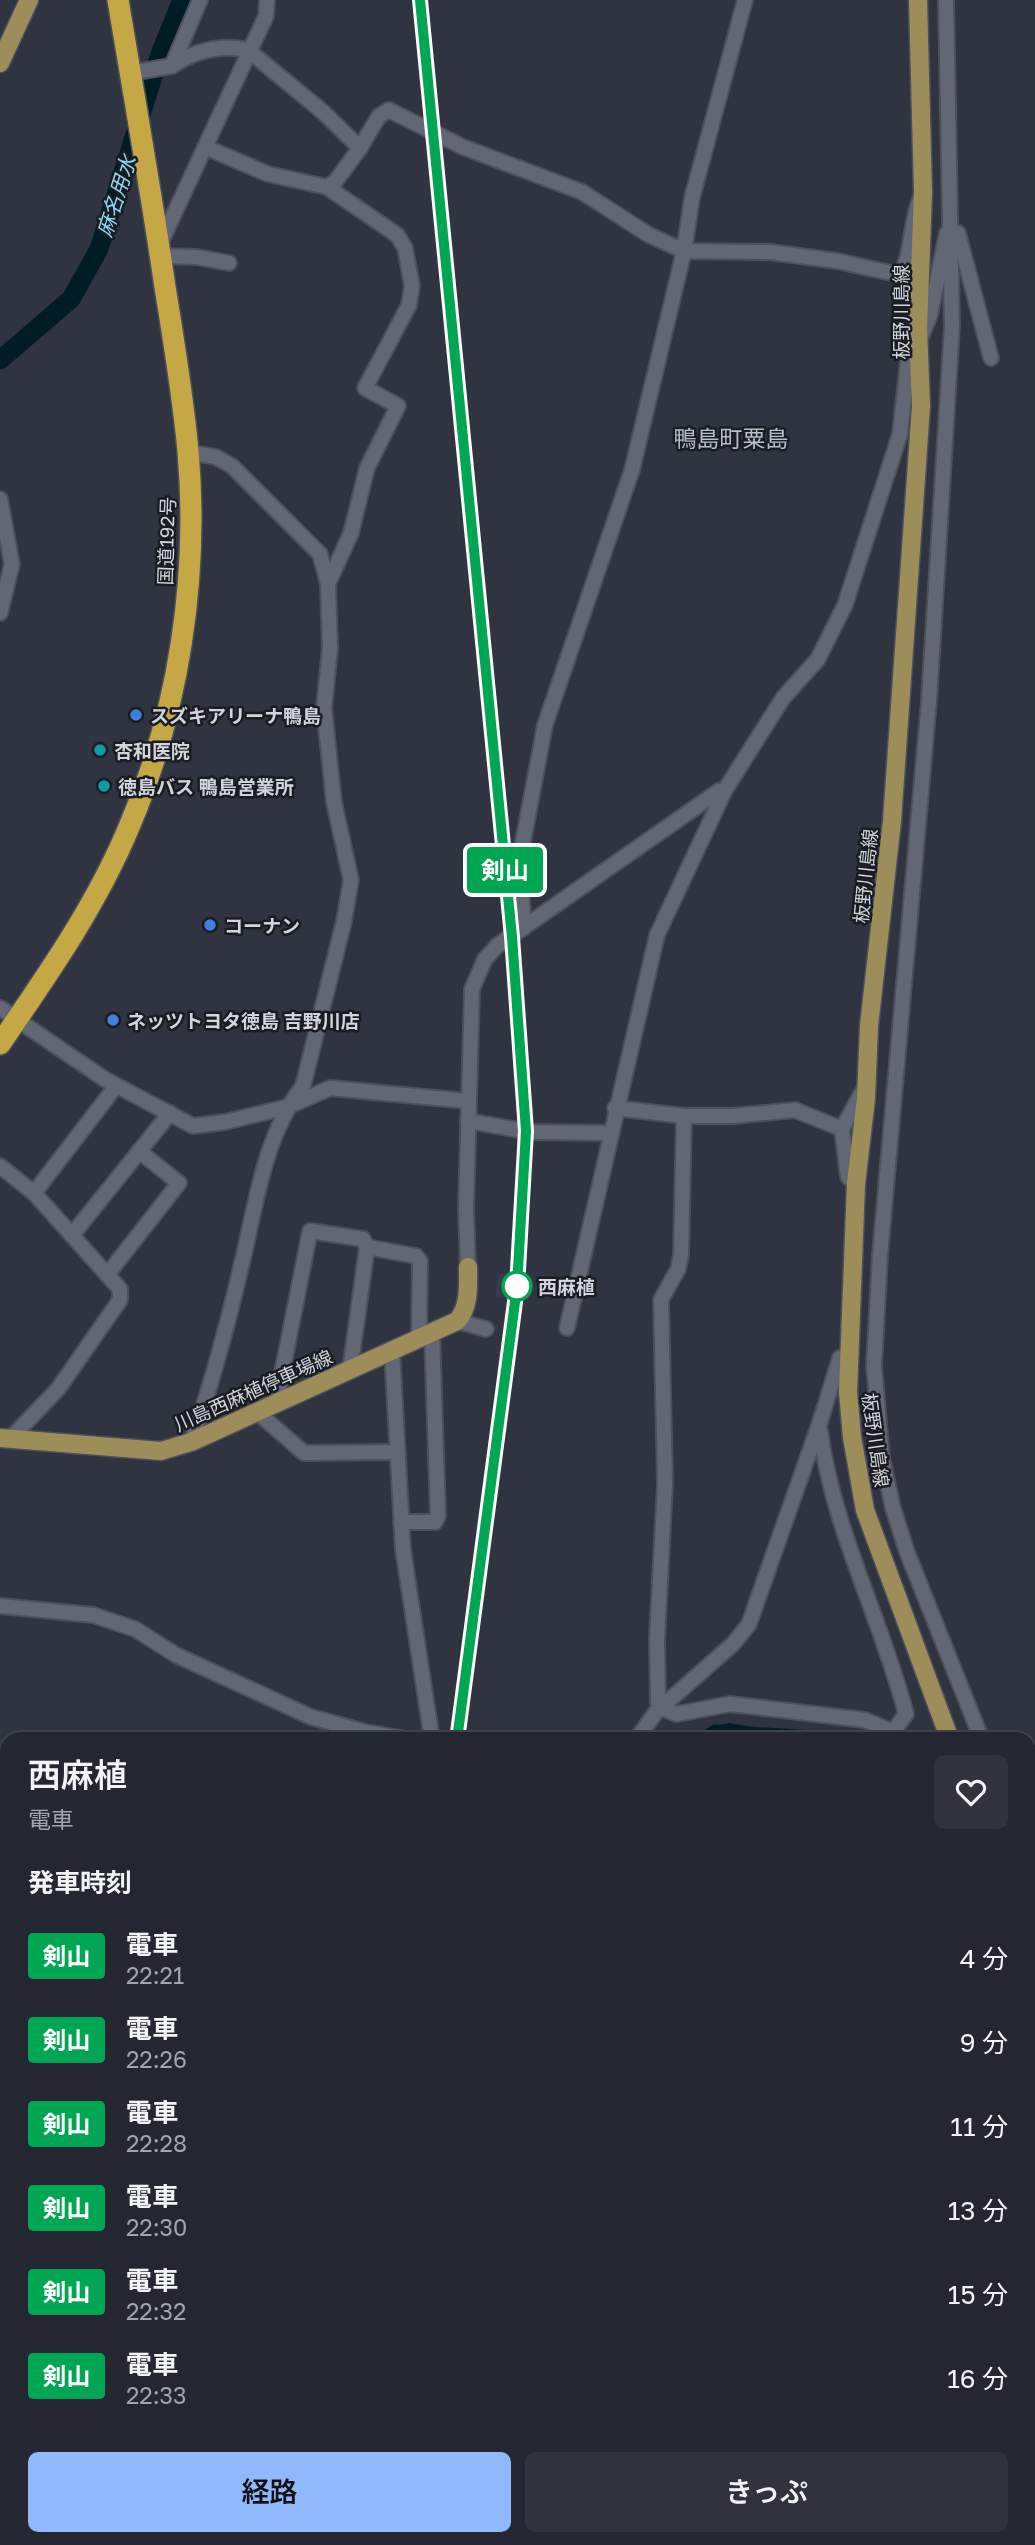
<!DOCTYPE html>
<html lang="ja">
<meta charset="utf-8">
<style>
body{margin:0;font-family:"Golos Text","Noto Sans JP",sans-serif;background:#30333d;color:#f1f3f6;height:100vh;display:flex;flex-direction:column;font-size:26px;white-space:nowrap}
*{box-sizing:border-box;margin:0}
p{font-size:23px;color:#a3a5ab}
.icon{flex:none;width:38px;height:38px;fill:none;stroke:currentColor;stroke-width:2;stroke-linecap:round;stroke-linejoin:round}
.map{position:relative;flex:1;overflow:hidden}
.details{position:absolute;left:0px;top:1732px;width:1036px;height:814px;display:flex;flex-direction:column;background:#242731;border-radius:21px 21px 0 0;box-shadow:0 2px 5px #0004,0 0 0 2px #41444d}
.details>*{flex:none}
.badge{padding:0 14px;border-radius:5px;font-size:24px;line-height:46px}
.map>.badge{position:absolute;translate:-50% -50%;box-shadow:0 0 0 4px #fff}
h2{padding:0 28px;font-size:26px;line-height:63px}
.round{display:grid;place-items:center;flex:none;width:74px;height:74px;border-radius:10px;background:#30333d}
.headline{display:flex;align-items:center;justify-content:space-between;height:119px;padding:0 28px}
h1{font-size:33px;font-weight:600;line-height:52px}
.cta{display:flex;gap:14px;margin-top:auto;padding:14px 28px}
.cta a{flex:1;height:80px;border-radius:10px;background:#8fb8fd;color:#111;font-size:28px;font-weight:600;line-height:80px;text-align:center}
.cta a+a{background:#30333d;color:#f1f3f6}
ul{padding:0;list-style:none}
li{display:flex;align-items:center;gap:21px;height:84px;padding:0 28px}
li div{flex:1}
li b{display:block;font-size:26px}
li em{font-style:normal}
li .badge{min-width:77px;font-weight:700;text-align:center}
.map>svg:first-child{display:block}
.built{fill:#363c4f}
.water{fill:#001d26}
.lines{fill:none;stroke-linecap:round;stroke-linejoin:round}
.river{stroke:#001d26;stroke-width:19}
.minor-casing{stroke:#4c505a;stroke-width:18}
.major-casing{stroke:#4c505a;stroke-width:21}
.highway-casing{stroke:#4c505a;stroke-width:24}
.minor{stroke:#626776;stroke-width:14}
.major{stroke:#9d8e59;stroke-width:18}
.highway{stroke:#c5a845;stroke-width:21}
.rail-casing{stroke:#babec6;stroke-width:6}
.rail{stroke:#1a1c22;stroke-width:3.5;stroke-dasharray:10;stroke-linecap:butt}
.line-casing{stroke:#fff;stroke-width:16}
.line{stroke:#00a651;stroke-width:10}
.shop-dot{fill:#3f7fe0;stroke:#1a1c22;stroke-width:2.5}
.culture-dot{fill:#0f9aa8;stroke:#1a1c22;stroke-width:2.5}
.stop-dot{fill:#fff;stroke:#00a651;stroke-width:3.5}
.labels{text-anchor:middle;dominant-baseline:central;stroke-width:5;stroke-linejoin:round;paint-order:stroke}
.street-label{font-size:19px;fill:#d2d5dd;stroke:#1a1c22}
.poi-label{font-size:19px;font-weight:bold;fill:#d2d5dd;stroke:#1a1c22;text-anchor:start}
.stop-label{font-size:19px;font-weight:bold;fill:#d2d5dd;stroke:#1a1c22;text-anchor:start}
.water-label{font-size:21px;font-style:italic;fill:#8ad8f0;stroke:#1a1c22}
.quarter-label{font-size:23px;fill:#b8bdcd;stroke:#1a1c22}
</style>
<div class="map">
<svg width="1035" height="2545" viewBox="0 0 1035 2545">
<rect width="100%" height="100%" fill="#303441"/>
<path class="built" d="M413,0H427L516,933L530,1132L522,1301L462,1740L453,1739L506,1299L495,1297L498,1273L509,1274L518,1131L517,1054Z"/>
<path class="water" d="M729,1723L780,1732L779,1739H698L707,1728Z"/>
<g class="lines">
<g class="river">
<path d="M0,360L71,299L99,249L161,51L182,0"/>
<path d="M712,1740L716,1734L813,1740"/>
</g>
<g class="minor-casing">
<g id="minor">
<path d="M946,0L952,326L929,701L880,1255L874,1366L882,1458L893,1508L907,1552L982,1740"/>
<path d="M172,66C196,50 220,44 248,50L323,112L360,148L379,116L389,110L463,147L582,192L649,235L684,251L692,198L745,0"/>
<path d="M130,73L172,66L200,0"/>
<path d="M205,147L268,174L327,187L335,182L360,148"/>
<path d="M327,187L397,235L405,248L412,286L409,305L365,388L398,406L367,468L351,533L328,584"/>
<path d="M958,233L991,358"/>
<path d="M160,244L266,16L267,0"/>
<path d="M161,256L197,257L229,263"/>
<path d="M920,339L930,315L947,233"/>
<path d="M188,452L216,457L232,466L320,554L328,584L330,648L324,708L334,802L351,880L344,921L303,1086C263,1137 256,1206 241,1267C227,1327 212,1385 191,1442"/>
<path d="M0,499L12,564L0,613"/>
<path d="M524,928L519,863L545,725L632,470L684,251L770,252L837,261L900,275C913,254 910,223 920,199"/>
<path d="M0,1008L106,1080L193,1126L225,1122L287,1107L330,1088L468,1101"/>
<path d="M615,1108L684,1116H733L795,1110L842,1129L848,1177L856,1184"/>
<path d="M684,1116L681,1255L678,1269L661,1300L665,1483L657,1639L658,1702L661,1708L677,1714L730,1704L865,1720L893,1732L902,1740"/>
<path d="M468,1121L530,1132L610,1133"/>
<path d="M842,1129L866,1085"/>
<path d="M0,1166L34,1193L120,1289V1300L58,1389L10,1439"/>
<path d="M34,1193L116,1086"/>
<path d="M72,1235L170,1113"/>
<path d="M367,1247L416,1256L420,1261L419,1338"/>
<path d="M468,1267L466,1208L472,989L485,959L497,946L719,791L725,790L783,698L818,659L845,605L900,434L910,343L918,328"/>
<path d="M107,1275L179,1183L139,1151"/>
<path d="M457,1321L486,1329"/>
<path d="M567,1328L657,935L725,790"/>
<path d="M392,1350L403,1549L432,1740"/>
<path d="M276,1403L310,1231L363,1239L367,1247L350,1370"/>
<path d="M257,1412L304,1453L395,1452"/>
<path d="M820,1430C833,1530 881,1617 906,1714L893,1732"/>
<path d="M401,1522H435L438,1516L432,1332"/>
<path d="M0,1606L93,1615L135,1629L176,1655L311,1717L365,1732L412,1740"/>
<path d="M636,1740L656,1712L734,1643L749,1624L819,1425L840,1358L847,1357"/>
<path d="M0,1842L7,1845"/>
<path d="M1029,1859L1035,1874"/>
<path d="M0,1932L7,1939"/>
<path d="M1029,1964L1035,1978"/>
<path d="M0,2092L7,2098"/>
<path d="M1029,2182L1035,2187"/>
<path d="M1029,2245L1035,2240"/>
<path d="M0,2280L7,2271"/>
<path d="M0,2499L7,2488"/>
<path d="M1029,2503L1035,2505"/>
<path d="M0,2534L11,2545"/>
<path d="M258,2545L261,2539"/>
<path d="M504,2545L507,2539"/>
<path d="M747,2545L752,2539"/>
</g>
</g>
<g class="major-casing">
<g id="major">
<path d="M918,0L923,192L918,328L921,406L892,821L869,1026L866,1098L856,1184L848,1392L852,1437L865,1510L950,1740"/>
<path d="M0,63L29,0"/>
<path d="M0,1438L161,1451L191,1442L457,1321C470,1307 468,1285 468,1267"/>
<path d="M1029,1935L1035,1949"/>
</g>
</g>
<g class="highway-casing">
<path id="highway" d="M0,1044C48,974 96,906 129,827C179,711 199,577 188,451C183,396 174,342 165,287C151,191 134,96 118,0"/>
</g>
<use href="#minor" class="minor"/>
<use href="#major" class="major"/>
<use href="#highway" class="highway"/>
<g class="rail-casing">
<g id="rail">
<path d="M420,0L511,937L525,1131L517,1287L457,1740"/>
<path d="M167,2545L170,2539"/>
</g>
</g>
<use href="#rail" class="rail"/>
</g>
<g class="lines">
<g class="line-casing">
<path id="line" d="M420,0L512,937L526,1131L517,1287L457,1740"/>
</g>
<use href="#line" class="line"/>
</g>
<g class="shop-dot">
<circle cx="136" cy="715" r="7"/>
<circle cx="210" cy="925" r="7"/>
<circle cx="113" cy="1020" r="7"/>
</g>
<g class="culture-dot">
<circle cx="100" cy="750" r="7"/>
<circle cx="104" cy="786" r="7"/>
</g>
<circle class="stop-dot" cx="517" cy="1286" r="14"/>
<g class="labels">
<g class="street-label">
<text transform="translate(900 312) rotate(-90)">板野川島線</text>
<text transform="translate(166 541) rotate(-88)">国道192号</text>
<text transform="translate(865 876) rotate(-84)">板野川島線</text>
<text transform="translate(253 1390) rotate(-24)">川島西麻植停車場線</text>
<text transform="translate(876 1440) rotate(82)">板野川島線</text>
</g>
<g class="poi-label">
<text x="150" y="715">スズキアリーナ鴨島</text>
<text x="114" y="750">杏和医院</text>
<text x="118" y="786">徳島バス 鴨島営業所</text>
<text x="224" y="925">コーナン</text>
<text x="127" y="1020">ネッツトヨタ徳島 吉野川店</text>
</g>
<g class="stop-label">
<text x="538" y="1286">西麻植</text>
</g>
<g class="water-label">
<text transform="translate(116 196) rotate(-72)">麻名用水</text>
</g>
<g class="quarter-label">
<text x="731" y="438">鴨島町粟島</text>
</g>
</g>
</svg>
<b class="badge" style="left:505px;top:870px;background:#00a651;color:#fff">剣山</b>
<section class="details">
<div class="headline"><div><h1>西麻植</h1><p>電車</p></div><a class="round"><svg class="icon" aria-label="heart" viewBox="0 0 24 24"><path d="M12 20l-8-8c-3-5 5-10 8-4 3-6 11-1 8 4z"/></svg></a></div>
<h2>発車時刻</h2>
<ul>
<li><span class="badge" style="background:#00a651;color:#fff">剣山</span><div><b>電車</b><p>22:21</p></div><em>4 分</em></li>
<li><span class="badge" style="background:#00a651;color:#fff">剣山</span><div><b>電車</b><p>22:26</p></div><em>9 分</em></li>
<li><span class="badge" style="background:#00a651;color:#fff">剣山</span><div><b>電車</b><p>22:28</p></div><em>11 分</em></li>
<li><span class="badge" style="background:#00a651;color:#fff">剣山</span><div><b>電車</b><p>22:30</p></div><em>13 分</em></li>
<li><span class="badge" style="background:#00a651;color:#fff">剣山</span><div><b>電車</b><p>22:32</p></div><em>15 分</em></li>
<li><span class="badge" style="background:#00a651;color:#fff">剣山</span><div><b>電車</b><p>22:33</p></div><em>16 分</em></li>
</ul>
<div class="cta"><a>経路</a><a>きっぷ</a></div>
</section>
</div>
